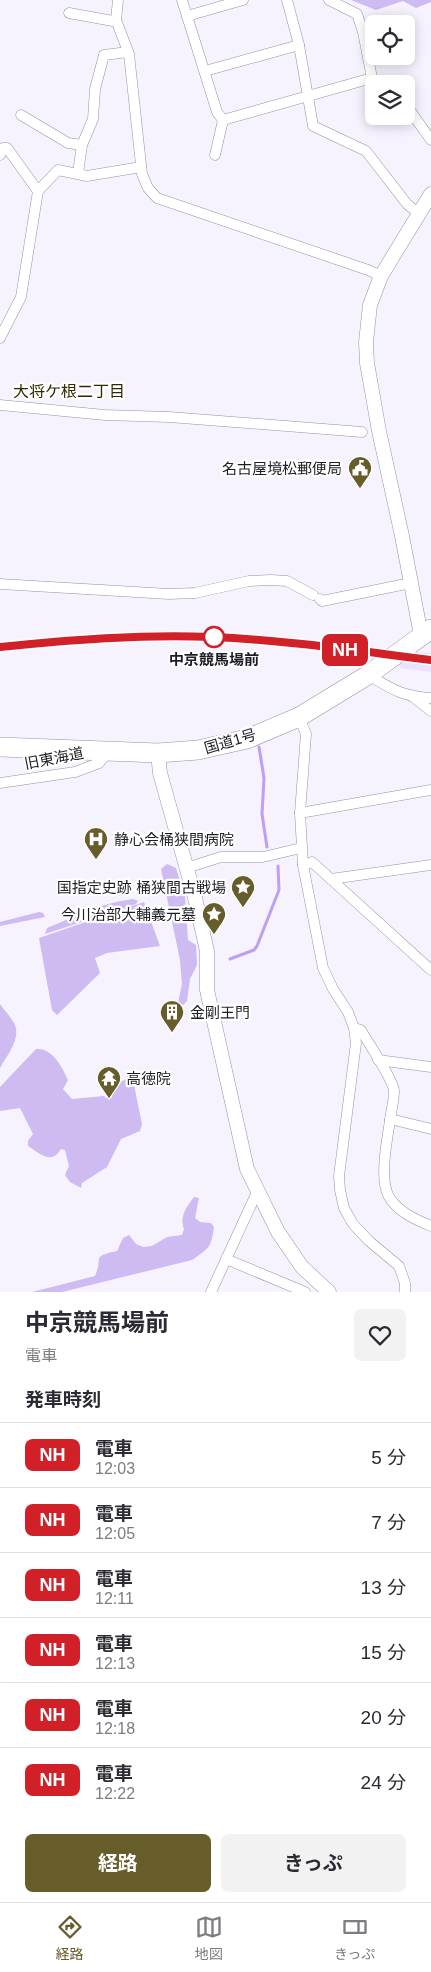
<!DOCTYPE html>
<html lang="ja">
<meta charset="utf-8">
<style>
body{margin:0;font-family:Arial,"Noto Sans JP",sans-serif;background:#f2f2f3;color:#2b2b33;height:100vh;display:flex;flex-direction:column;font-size:19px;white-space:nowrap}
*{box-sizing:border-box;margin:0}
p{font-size:16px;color:#7c7c81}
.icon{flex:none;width:28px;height:28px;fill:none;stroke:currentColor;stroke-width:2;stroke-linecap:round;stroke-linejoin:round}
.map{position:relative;height:1292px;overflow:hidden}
.panel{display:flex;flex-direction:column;background:#fff;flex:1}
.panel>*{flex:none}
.badge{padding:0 10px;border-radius:8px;font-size:18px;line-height:32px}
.fabs{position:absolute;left:365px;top:15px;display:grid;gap:10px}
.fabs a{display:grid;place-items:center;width:50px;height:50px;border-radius:8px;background:#fff;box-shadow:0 2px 12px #0003;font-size:25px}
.map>.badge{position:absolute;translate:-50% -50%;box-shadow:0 0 0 2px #fff}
h2{padding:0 25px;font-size:19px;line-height:45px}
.round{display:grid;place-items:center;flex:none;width:52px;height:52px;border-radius:8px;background:#f2f2f3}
.overview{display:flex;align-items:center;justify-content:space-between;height:85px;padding:0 25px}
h1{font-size:24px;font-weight:700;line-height:38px}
.cta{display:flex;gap:10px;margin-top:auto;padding:10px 25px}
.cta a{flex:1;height:58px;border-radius:8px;background:#665d2a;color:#fff;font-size:20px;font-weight:700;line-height:58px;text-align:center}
.cta a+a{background:#f2f2f3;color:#2b2b33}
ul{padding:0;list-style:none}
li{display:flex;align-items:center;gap:15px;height:65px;padding:0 25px;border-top:1px solid #e1e1e2}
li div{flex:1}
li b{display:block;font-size:19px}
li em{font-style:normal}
li .badge{min-width:55px;font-weight:700;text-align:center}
.tab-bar{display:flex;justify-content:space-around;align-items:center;height:70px;border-top:1px solid #e1e1e2;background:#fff;font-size:14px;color:#7c7c81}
.tab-bar a{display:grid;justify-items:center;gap:2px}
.tab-bar .selected{color:#665d2a}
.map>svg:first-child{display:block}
.built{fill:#ebe2fd}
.green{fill:#cdbbf2}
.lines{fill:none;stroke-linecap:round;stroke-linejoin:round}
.stream{stroke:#bd9ff3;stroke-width:3}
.street-casing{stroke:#9791a3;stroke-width:11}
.secondary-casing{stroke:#9791a3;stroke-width:15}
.highway-casing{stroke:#9791a3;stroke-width:20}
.street{stroke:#fff;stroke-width:10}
.secondary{stroke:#fff;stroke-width:14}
.highway{stroke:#fff;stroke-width:19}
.rail{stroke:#6a6770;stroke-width:3;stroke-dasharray:6 6;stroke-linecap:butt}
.line-casing{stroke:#fff;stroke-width:11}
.line{stroke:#d12027;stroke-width:8}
.stop-dot{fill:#fff;stroke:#d12027;stroke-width:2.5}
.labels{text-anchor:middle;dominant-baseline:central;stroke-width:4.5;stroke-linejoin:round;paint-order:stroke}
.poi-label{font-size:15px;fill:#1f1d24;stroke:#fff;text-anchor:end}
.stop-label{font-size:15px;font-weight:bold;fill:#1f1d24;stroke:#fff}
.street-label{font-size:15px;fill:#1f1d24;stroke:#fff}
.neighbourhood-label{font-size:16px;fill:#312a00;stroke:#fff}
</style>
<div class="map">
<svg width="431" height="1292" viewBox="0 0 431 1292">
<rect width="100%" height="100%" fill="#f6f2fe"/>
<path class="built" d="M417,652L431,653V672L400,668L399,665Z"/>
<g class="green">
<path d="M351,0H431V2L416,8L403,1L376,10Z"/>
<path d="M167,864L176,868L185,896L188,940L196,945L197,965L190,979L187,1001L183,1005L178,1003L182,984L180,960L161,869Z"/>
<path d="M133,899L138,901L136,904L45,934L47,928C74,917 104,902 133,899Z"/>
<path d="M144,902L160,946L107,953L95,958L100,973L57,1015L52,1010L39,938Z"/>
<path d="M39,912L43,913L45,917L0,926V922Z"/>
<path d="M0,1004C4,1010 10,1016 14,1023C22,1038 7,1055 0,1068Z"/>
<path d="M36,1049C53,1048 62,1067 68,1080L63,1089L72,1099L104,1096L106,1098H112L113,1086L126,1079L132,1081L134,1085L142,1124L140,1131L121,1139L107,1167L82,1183L81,1188L70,1182L65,1175L69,1166L65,1150L61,1149C52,1165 40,1154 28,1146V1141L33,1134L20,1108L0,1111V1087Z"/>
<path d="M194,1197L199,1198L195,1218L200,1222L211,1223L214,1227C211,1248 209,1248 192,1260L62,1292H32L95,1276C104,1256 90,1257 117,1251L123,1238L129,1235L136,1244L143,1247L152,1246L167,1237L182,1235L184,1229C179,1217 187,1206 194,1197Z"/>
</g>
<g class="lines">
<g class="stream">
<path d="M259,747L264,778L262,814L267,847"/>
<path d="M230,959L254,950L257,946L279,890L278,866"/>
</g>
<g class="street-casing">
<g id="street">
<path d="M118,0L116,20L129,54L142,174L148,188L157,198L368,270L381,276"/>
<path d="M182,0L217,112L223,120L372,78"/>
<path d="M287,0L299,45L313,126L366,151L407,204L418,213"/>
<path d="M329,0L357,14L363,32L372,78L378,84"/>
<path d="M69,13L113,21L116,20"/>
<path d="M187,16L243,0"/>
<path d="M205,71L299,45"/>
<path d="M406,105L431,140"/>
<path d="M21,115L68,143L82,145"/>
<path d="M0,155L3,148H7L38,191"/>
<path d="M215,155L223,120"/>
<path d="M78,173L82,145L93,119L95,89L104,55L128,52"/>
<path d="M0,338L21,297L38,191L58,170L87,176L141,167"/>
<path d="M0,405L105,415L169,417L362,432"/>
<path d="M0,584L169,594L195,593L249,581L271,580L287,581L313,595"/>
<path d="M320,599L322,601L411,583"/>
<path d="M368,675C394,690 401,696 431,698"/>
<path d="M413,697L431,711"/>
<path d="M299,717L306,734L300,813L303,865L323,968L333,989L348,1012L354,1028L356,1043L339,1176L340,1190L344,1208L353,1224L369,1241L399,1266L405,1283V1292"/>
<path d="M0,783L75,772L99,763L108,752"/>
<path d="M300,813L431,790"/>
<path d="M303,865L312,862L431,970"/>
<path d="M186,868L221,857H263L301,848"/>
<path d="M331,879L431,865"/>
<path d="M354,1028L361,1030C368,1043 393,1079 394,1091C394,1099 392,1107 391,1114C388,1136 379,1175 388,1195C396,1211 416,1220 431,1226"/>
<path d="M378,1060L431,1067"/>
<path d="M390,1119L431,1129"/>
<path d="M226,1259L305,1292"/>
<path d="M211,1292L257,1192"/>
</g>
</g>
<g class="secondary-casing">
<g id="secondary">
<path d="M421,635L402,536L379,431L367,363L366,342L370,305L381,276L431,194"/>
<path d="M158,753L160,773L195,898L207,951V990L247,1169L278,1232L302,1267L329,1292"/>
</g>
</g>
<g class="highway-casing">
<path id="highway" d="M0,747L158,753L198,750L247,739L299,717L368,675L431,629"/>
</g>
<use href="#street" class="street"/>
<use href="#secondary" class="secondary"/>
<use href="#highway" class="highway"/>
<path class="rail" d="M0,647C70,641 141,634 212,637C285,640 358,651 431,660"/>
</g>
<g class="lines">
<g class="line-casing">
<path id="line" d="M0,647C70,640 141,634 212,637C285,640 358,651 431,660"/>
</g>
<use href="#line" class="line"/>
</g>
<defs>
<g id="civic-pin" transform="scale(1.25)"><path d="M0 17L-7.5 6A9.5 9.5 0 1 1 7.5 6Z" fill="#665d2a" stroke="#fff"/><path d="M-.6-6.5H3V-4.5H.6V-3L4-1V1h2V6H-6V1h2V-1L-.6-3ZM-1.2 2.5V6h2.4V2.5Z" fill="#fff"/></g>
<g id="hospital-pin" transform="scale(1.25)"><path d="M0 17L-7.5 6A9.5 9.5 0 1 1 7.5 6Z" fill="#665d2a" stroke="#fff"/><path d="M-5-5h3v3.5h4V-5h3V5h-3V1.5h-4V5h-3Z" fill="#fff"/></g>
<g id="sight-pin" transform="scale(1.25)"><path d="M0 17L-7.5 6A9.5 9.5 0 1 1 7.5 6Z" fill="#665d2a" stroke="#fff"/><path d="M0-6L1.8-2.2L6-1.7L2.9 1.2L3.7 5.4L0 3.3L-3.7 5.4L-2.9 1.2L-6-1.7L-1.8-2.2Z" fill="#fff"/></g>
<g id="building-pin" transform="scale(1.25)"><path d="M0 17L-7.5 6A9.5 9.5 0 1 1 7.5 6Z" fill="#665d2a" stroke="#fff"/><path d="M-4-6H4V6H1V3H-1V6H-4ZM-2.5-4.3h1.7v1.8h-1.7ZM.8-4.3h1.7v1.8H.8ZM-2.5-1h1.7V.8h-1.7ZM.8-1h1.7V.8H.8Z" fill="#fff"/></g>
<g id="temple-pin" transform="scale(1.25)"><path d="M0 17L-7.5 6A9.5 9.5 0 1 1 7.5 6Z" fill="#665d2a" stroke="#fff"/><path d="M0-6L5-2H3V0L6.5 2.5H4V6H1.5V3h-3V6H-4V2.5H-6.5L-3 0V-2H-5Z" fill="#fff"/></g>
</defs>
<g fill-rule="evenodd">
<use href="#civic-pin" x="360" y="468"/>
<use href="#hospital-pin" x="96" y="839"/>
<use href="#sight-pin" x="243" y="887"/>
<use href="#sight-pin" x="214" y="914"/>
<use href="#building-pin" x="172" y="1012"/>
<use href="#temple-pin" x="109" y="1078"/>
</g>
<circle class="stop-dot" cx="214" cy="637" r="10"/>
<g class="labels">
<g class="poi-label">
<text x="342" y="468">名古屋境松郵便局</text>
<text x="114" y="839" text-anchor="start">静心会桶狭間病院</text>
<text x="226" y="887">国指定史跡 桶狭間古戦場</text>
<text x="196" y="914">今川治部大輔義元墓</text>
<text x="190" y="1012" text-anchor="start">金剛王門</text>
<text x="126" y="1078" text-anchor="start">高徳院</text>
</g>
<g class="stop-label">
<text x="214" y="659">中京競馬場前</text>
</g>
<g class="street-label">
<text transform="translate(230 741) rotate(-16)">国道1号</text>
<text transform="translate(54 758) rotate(-11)">旧東海道</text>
</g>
<g class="neighbourhood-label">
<text x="69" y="391">大将ケ根二丁目</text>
</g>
</g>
</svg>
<div class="fabs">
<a><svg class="icon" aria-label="locate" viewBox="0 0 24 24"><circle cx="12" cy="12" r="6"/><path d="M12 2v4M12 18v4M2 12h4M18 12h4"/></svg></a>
<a><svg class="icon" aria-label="layers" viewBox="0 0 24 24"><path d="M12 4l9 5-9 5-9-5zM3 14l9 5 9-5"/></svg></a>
</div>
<b class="badge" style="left:345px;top:650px;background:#d12027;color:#fff">NH</b>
</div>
<section class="panel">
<div class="overview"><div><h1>中京競馬場前</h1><p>電車</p></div><a class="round"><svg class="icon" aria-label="heart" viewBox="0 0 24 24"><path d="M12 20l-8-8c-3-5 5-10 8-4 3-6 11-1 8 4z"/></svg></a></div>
<h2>発車時刻</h2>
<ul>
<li><span class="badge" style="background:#d12027;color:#fff">NH</span><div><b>電車</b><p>12:03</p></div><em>5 分</em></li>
<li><span class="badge" style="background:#d12027;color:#fff">NH</span><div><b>電車</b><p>12:05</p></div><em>7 分</em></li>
<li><span class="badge" style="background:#d12027;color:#fff">NH</span><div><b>電車</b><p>12:11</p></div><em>13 分</em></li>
<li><span class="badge" style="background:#d12027;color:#fff">NH</span><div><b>電車</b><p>12:13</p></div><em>15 分</em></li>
<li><span class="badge" style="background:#d12027;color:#fff">NH</span><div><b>電車</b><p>12:18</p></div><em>20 分</em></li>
<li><span class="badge" style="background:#d12027;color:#fff">NH</span><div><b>電車</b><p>12:22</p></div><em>24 分</em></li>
</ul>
<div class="cta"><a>経路</a><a>きっぷ</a></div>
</section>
<nav class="tab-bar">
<a class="selected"><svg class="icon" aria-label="directions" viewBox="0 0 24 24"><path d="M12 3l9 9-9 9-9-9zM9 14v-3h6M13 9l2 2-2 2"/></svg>経路</a>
<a><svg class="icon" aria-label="map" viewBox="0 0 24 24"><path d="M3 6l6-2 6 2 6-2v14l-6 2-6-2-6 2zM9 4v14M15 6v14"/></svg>地図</a>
<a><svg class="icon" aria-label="tickets" viewBox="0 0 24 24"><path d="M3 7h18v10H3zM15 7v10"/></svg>きっぷ</a>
</nav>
